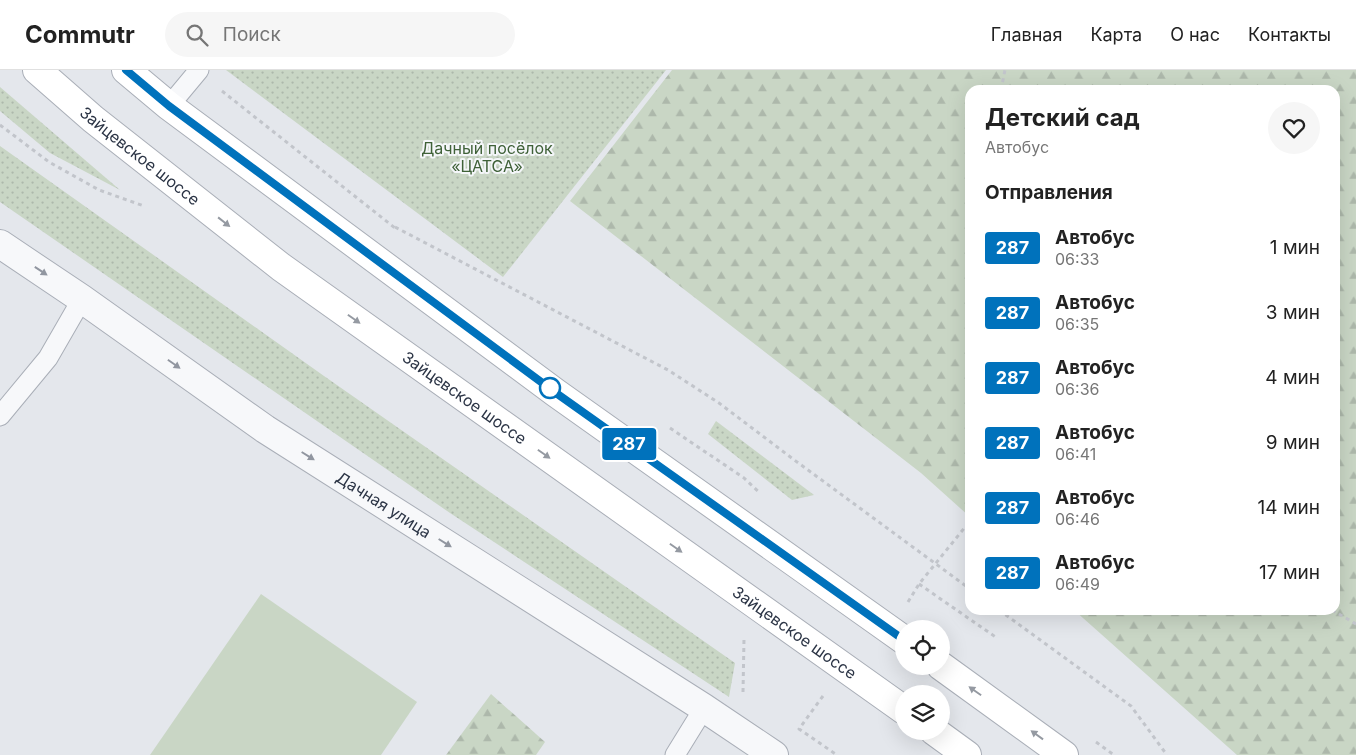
<!DOCTYPE html>
<html lang="ru">
<meta charset="utf-8">
<style>
body{margin:0;font-family:Inter,sans-serif;background:#f6f6f6;color:#222;height:100vh;display:flex;flex-direction:column;font-size:19px;white-space:nowrap}
*{box-sizing:border-box;margin:0}
p{font-size:16px;color:#767676}
.icon{flex:none;width:28px;height:28px;fill:none;stroke:currentColor;stroke-width:2;stroke-linecap:round;stroke-linejoin:round}
.map{position:relative;flex:1;overflow:hidden}
.details{position:absolute;left:965px;top:15px;width:375px;height:530px;display:flex;flex-direction:column;background:#fff;border-radius:15px;box-shadow:0 5px 20px #0002}
.details>*{flex:none}
.badge{padding:0 10px;border-radius:4px;font-size:18px;line-height:32px}
.buttons{position:absolute;left:895px;top:550px;display:grid;gap:10px}
.buttons a{display:grid;place-items:center;width:55px;height:55px;border-radius:50%;background:#fff;box-shadow:0 5px 20px #0002;font-size:25px}
.map>.badge{position:absolute;translate:-50% -50%;box-shadow:0 0 0 2px #fff}
h2{padding:0 20px;font-size:19px;line-height:45px}
.round{display:grid;place-items:center;flex:none;width:52px;height:52px;border-radius:26px;background:#f6f6f6}
.overview{display:flex;align-items:center;justify-content:space-between;height:85px;padding:0 20px}
h1{font-size:24px;font-weight:700;line-height:38px}
ul{padding:0;list-style:none}
li{display:flex;align-items:center;gap:15px;height:65px;padding:0 20px}
li div{flex:1}
li b{display:block;font-size:19px}
li em{font-style:normal}
li .badge{min-width:55px;font-weight:700;text-align:center}
header{display:flex;align-items:center;gap:30px;box-sizing:border-box;height:70px;padding:0 25px;background:#fff;border-bottom:1px solid #e0e0e0}
header strong{font-size:24px}
nav{display:flex;gap:28px;margin-inline-start:auto;font-size:18px}
.search{width:350px;height:45px;background:#f6f6f6;display:flex;align-items:center;gap:12px;box-sizing:border-box;padding:0 18px;border-radius:28px;color:#767676;font-size:19px}
.map>svg:first-child{display:block}
.grass{fill:url(#grass-dots)}
.forest{fill:url(#forest-firs)}
.pitch{fill:#c9d6c5}
.lines{fill:none;stroke-linecap:round;stroke-linejoin:round}
.service-casing{stroke:#a9aeb7;stroke-width:21}
.minor-casing{stroke:#a9aeb7;stroke-width:30}
.secondary-casing{stroke:#a9aeb7;stroke-width:30}
.path{stroke:#c2c5cb;stroke-width:3;stroke-dasharray:4 4;stroke-linecap:butt}
.service{stroke:#f7f8fa;stroke-width:19}
.minor{stroke:#f7f8fa;stroke-width:28}
.secondary{stroke:#fff;stroke-width:28}
.oneway{fill:#959aa2}
.oneway2{fill:#9196a0}
.line-casing{stroke:#fff;stroke-width:11}
.line{stroke:#0072bc;stroke-width:8}
.stop-dot{fill:#fff;stroke:#0072bc;stroke-width:2.5}
.labels{text-anchor:middle;dominant-baseline:central;stroke-width:4;stroke-linejoin:round;paint-order:stroke}
.park-label{font-size:16px;fill:#3f6138;stroke:#f4f6f9}
.street-label{font-size:16px;fill:#2b3445;stroke:#f4f6f9}
</style>
<header>
<strong>Commutr</strong>
<div class="search"><svg class="icon" aria-label="search" viewBox="0 0 24 24"><circle cx="10" cy="10" r="6"/><path d="M15 15l6 6"/></svg>Поиск</div>
<nav><a>Главная</a><a>Карта</a><a>О нас</a><a>Контакты</a></nav>
</header>
<div class="map">
<svg width="1356" height="685" viewBox="0 0 1356 685">
<defs>
<pattern id="grass-dots" width="8" height="8" patternUnits="userSpaceOnUse" patternTransform="scale(1.25)"><rect width="8" height="8" fill="#c9d6c5"/><path d="M2 2h.1M6 6h.1" fill="none" stroke="#adb8ab" stroke-width="1.8" stroke-linecap="round"/></pattern>
<pattern id="forest-firs" width="22" height="20" patternUnits="userSpaceOnUse" patternTransform="scale(1.25)"><rect width="22" height="20" fill="#c9d6c5"/><path d="M5 1l3.5 6h-7zM16 11l3.5 6h-7z" fill="#adb8ab"/></pattern>
</defs>
<rect width="100%" height="100%" fill="#e4e7ec"/>
<g class="grass">
<path d="M226,0H666L503,207Z"/>
<path d="M0,17L120,120L50,83L0,41Z"/>
<path d="M0,76L324,306L735,593L729,627L450,443L0,132Z"/>
<path d="M716,351L814,425L792,430L708,364Z"/>
</g>
<g class="forest">
<path d="M672,0H1356V685H1237L1074,540H1335V20H970V447L921,403L570,131Z"/>
<path d="M491,624L545,672L536,685H446Z"/>
</g>
<path class="pitch" d="M261,524L417,632L381,685H150Z"/>
<g class="lines">
<g class="service-casing">
<g id="service">
<path d="M169,36L199,0"/>
<path d="M0,346L48,288L82,229"/>
<path d="M675,685L704,638"/>
</g>
</g>
<g class="minor-casing">
<g id="minor">
<path id="s1" d="M0,174L82,229L265,359L704,638L774,685"/>
</g>
</g>
<g class="secondary-casing">
<g id="secondary">
<path id="s2" d="M37,0L93,49L281,197L904,640"/>
<path d="M126,0L169,36L556,323L904,570"/>
<path d="M941,596L1064,685"/>
<path d="M934,661L967,685"/>
</g>
</g>
<g class="path">
<path d="M1001,20L1005,0"/>
<path d="M222,21L395,158"/>
<path d="M0,55L49,92L99,120L144,136"/>
<path d="M395,157L668,300L719,333L793,389L970,519"/>
<path d="M670,358L744,408L760,423"/>
<path d="M919,514L997,568"/>
<path d="M908,532L919,514L970,451"/>
<path d="M999,540L1131,636L1167,685"/>
<path d="M1332,540L1356,554"/>
<path d="M743,622L744,569"/>
<path d="M823,626L799,659L837,685"/>
<path d="M1096,672L1114,685"/>
</g>
<use href="#service" class="service"/>
<use href="#minor" class="minor"/>
<use href="#secondary" class="secondary"/>
</g>
<defs><path id="oneway-solid" d="M-6-.8H1V-3.2L6.5 0L1 3.2V.8H-6Z" transform="scale(1.25)"/></defs>
<g class="oneway">
<use href="#oneway-solid" transform="translate(224 152) rotate(38)"/>
<use href="#oneway-solid" transform="translate(354 249) rotate(35)"/>
<use href="#oneway-solid" transform="translate(544 384) rotate(35)"/>
<use href="#oneway-solid" transform="translate(676 478) rotate(35)"/>
<use href="#oneway-solid" transform="translate(975 621) rotate(-145)"/>
<use href="#oneway-solid" transform="translate(1037 665) rotate(-144)"/>
</g>
<g class="oneway2">
<use href="#oneway-solid" transform="translate(41 201) rotate(34)"/>
<use href="#oneway-solid" transform="translate(174 294) rotate(35)"/>
<use href="#oneway-solid" transform="translate(308 386) rotate(32)"/>
<use href="#oneway-solid" transform="translate(445 473) rotate(32)"/>
</g>
<g class="lines">
<g class="line-casing">
<path id="line" d="M126,0L169,36L556,323L904,570"/>
</g>
<use href="#line" class="line"/>
</g>
<circle class="stop-dot" cx="550" cy="318" r="10"/>
<g class="labels">
<g class="park-label">
<text x="487" y="78">Дачный посёлок<tspan x="487" dy="18">«ЦАТСА»</tspan></text>
</g>
<g class="street-label">
<text stroke="none"><textPath href="#s2" startOffset="134">Зайцевское шоссе</textPath></text>
<text stroke="none"><textPath href="#s2" startOffset="539">Зайцевское шоссе</textPath></text>
<text stroke="none"><textPath href="#s1" startOffset="464">Дачная улица</textPath></text>
<text stroke="none"><textPath href="#s2" startOffset="944">Зайцевское шоссе</textPath></text>
</g>
</g>
</svg>
<div class="buttons">
<a><svg class="icon" aria-label="locate" viewBox="0 0 24 24"><circle cx="12" cy="12" r="6"/><path d="M12 2v4M12 18v4M2 12h4M18 12h4"/></svg></a>
<a><svg class="icon" aria-label="layers" viewBox="0 0 24 24"><path d="M12 4l9 5-9 5-9-5zM3 14l9 5 9-5"/></svg></a>
</div>
<b class="badge" style="left:629px;top:374px;background:#0072bc;color:#fff">287</b>
<section class="details">
<div class="overview"><div><h1>Детский сад</h1><p>Автобус</p></div><a class="round"><svg class="icon" aria-label="heart" viewBox="0 0 24 24"><path d="M12 20l-8-8c-3-5 5-10 8-4 3-6 11-1 8 4z"/></svg></a></div>
<h2>Отправления</h2>
<ul>
<li><span class="badge" style="background:#0072bc;color:#fff">287</span><div><b>Автобус</b><p>06:33</p></div><em>1 мин</em></li>
<li><span class="badge" style="background:#0072bc;color:#fff">287</span><div><b>Автобус</b><p>06:35</p></div><em>3 мин</em></li>
<li><span class="badge" style="background:#0072bc;color:#fff">287</span><div><b>Автобус</b><p>06:36</p></div><em>4 мин</em></li>
<li><span class="badge" style="background:#0072bc;color:#fff">287</span><div><b>Автобус</b><p>06:41</p></div><em>9 мин</em></li>
<li><span class="badge" style="background:#0072bc;color:#fff">287</span><div><b>Автобус</b><p>06:46</p></div><em>14 мин</em></li>
<li><span class="badge" style="background:#0072bc;color:#fff">287</span><div><b>Автобус</b><p>06:49</p></div><em>17 мин</em></li>
</ul>
</section>
</div>
